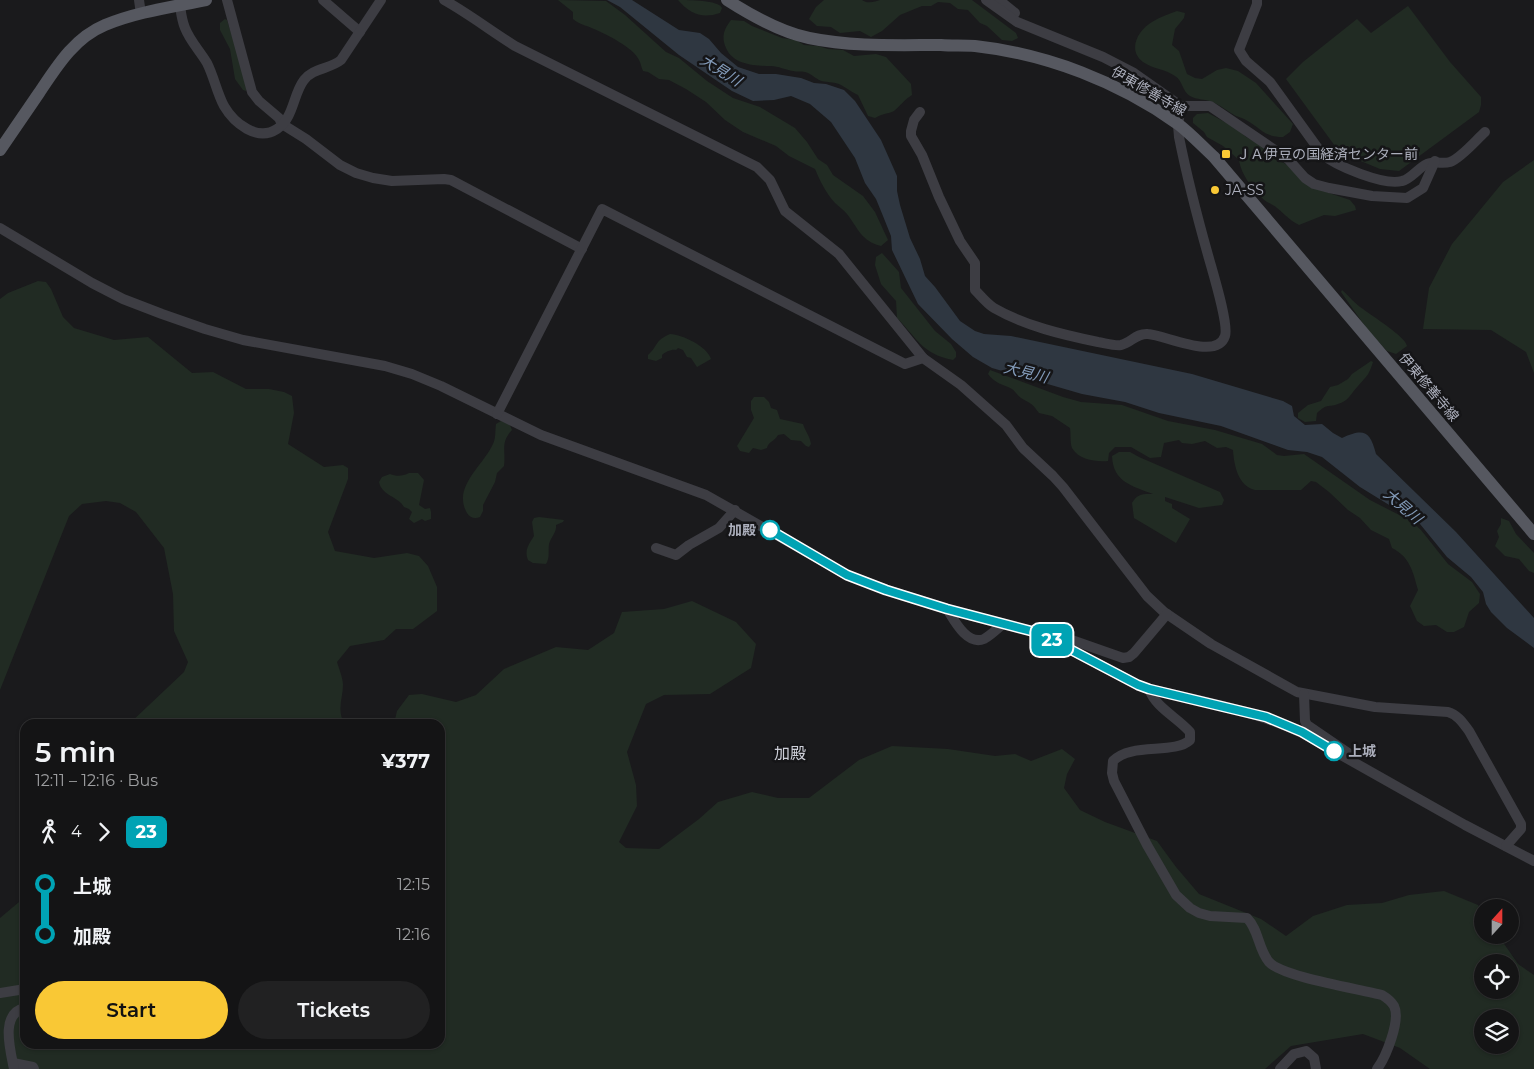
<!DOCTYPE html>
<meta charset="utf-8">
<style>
body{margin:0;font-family:Montserrat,"Noto Sans JP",sans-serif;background:#212122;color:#f1f3f6;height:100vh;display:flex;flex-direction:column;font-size:19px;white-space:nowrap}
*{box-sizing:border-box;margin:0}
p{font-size:16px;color:#9d9ea0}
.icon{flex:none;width:28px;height:28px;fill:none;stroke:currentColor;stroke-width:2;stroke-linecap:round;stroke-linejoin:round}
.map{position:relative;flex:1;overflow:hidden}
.drawer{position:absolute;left:20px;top:719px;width:425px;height:330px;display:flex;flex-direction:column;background:#141415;border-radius:15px;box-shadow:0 1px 4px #0004,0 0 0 1px #333334}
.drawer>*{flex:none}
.badge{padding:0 10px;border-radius:8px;font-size:18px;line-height:32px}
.needle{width:32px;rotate:21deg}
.buttons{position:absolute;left:1474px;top:899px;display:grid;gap:10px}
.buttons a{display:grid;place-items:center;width:45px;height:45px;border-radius:50%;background:#141415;box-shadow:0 1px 4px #0004,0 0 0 1px #333334;font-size:25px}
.map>.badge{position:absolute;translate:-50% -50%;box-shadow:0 0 0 2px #fff}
.legs{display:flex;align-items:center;gap:8px;height:55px;padding:0 15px;font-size:16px}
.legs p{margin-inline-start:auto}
.headline{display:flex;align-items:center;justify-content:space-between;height:85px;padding:0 15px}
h1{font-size:28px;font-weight:600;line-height:38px}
.cta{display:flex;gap:10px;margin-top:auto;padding:10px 15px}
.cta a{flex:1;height:58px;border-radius:30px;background:#f9c835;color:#111;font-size:20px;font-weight:600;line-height:58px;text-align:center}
.cta a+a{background:#212122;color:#f1f3f6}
ul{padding:0 15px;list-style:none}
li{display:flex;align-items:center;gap:18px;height:50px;font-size:19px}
li i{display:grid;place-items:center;width:8px;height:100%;margin:0 6px;background:currentColor}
li i::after{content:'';width:12px;height:12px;margin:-6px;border:4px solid;border-radius:50%;background:#141415}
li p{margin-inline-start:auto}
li:first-child i{background:linear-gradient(#0000 50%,currentColor 0)}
li:last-child i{background:linear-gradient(currentColor 50%,#0000 0)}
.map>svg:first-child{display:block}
.green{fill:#212b23;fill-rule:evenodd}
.water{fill:#2f3741}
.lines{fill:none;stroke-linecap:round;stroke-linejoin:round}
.minor{stroke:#3d3d43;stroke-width:10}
.major{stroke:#565860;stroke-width:12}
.line-1-casing{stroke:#fff;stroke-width:11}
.line-1{stroke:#00a3b4;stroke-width:8}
.poi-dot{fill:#f9c835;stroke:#151517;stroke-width:2}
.stop-1-dot{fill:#fff;stroke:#00a3b4;stroke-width:2.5}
.labels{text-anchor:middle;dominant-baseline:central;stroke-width:5;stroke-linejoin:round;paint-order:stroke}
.street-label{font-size:14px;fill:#acafbc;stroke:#151517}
.poi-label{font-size:14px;fill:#acafbc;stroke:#151517;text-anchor:start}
.stop-label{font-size:14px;font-weight:bold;fill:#acafbc;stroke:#151517;text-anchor:end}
.water-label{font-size:15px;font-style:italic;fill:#829ab8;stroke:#151517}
.quarter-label{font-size:16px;fill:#cdcfd8;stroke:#151517}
</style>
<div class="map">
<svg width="1534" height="1069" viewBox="0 0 1534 1069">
<rect width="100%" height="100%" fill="#1a1a1c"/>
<g class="green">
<path d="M558,0L606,1L625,15L666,52L679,58L707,81L733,98L760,107L795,128L807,142L818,159L827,165L833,175L863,196L875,212L888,240L881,246C861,241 858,228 847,214C844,210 839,207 835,203C826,193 820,181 815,169L789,156L776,146L743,132L725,120L706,102L686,89L669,80L659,79L648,72L643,71C641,67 641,63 639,60C634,48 606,34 594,29C586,25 580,25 573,19V12Z"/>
<path d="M678,0C690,0 718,0 722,8L720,13C702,19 690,14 678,0Z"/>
<path d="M824,0H862C867,4 875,2 880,0H972L1016,33L1018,38L1012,41L1002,40L987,26L980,23L968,10L958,9L950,3L938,2L931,6H922L900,15L882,31L871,37L860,31L840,33L831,27L817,26L809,19L816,7Z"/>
<path d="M1408,6L1450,62L1481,97V105L1479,112L1399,171L1380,169L1351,157L1335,146L1286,79L1303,62L1357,19L1371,33Z"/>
<path d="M1177,11L1185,13L1184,18L1175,29L1172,45L1179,51L1187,74L1195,78L1202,79L1217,70L1226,68L1238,71L1256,83L1293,124L1290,132L1283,137C1264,137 1262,129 1246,120C1243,118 1239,117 1236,116C1228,112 1221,105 1212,102C1205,99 1197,100 1190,96C1182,91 1183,81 1175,76C1165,69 1153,69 1143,62C1127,50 1138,30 1152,22C1160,17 1169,14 1177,11Z"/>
<path d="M225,19L227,20L248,86L246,91L243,90L235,79L230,49L220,30V23Z"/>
<path d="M731,20L744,21L752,26L782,38L796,40L804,45L818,46L828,49L843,50L854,56L876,54L886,57L911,84L912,95C905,99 900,106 894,111C888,114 883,113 875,118L868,116L858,95C851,92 847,88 841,85C834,81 825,83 819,80C814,77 810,73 805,72C801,71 797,72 793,71C786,70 778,66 771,66C756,66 733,65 726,48C721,37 724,29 731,20Z"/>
<path d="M1208,113L1236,128L1246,137L1263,146L1270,153L1271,158L1284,163L1329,193L1350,200L1355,206L1356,210L1335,216L1324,215L1299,225C1289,220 1286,215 1277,208C1274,205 1271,204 1267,202C1255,193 1241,175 1239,160L1223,146L1207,137L1204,132L1193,123V118L1197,114Z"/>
<path d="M1534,160V373L1526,352L1491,330L1423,329L1429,288L1452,244L1503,182Z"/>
<path d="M882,253L899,272L901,288L935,331L951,344L956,352V357L953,360C922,354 918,339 897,318L896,301L881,284L875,265L876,257Z"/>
<path d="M38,281L46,282L51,289L63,317L74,328L114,340L148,337L192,373L213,372L246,389H269L284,392L292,396L294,413L288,444L324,467L343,465L348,468V479L328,532L335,551L374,558L407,553L419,556L428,566L437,587V611L413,629H396L384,640L350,646L337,662C339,669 343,678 343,685C343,698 336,711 345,724H129L184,672L188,662L174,631L173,594L164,548L136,512L120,503L106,501L82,504L69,516L0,690V299L8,293Z"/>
<path d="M1342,290C1349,296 1355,304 1363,309C1372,316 1406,337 1407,346L1396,354L1387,351L1367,329L1341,292Z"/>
<path d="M670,334C683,335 707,346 711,359L697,367L691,358L687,357L683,350L678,348L676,350C672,349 665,352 662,355V358L656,361L648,359V355C659,345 654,341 670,334Z"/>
<path d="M1371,361L1373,362C1369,375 1367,376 1358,386C1350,394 1350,400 1338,404C1326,408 1328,403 1317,413L1316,421L1305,422L1298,418V413L1308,405L1321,401L1330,387L1338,385L1348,379L1352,374Z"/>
<path d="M990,370L1063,397L1081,402L1122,405L1168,421L1215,430L1262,444L1277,455L1284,456L1304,454L1370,500L1411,521L1421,530L1448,564L1472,582L1480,594L1479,603L1469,612L1464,627L1454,632H1447L1436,625L1424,626L1417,621L1410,606L1418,590C1413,572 1410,557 1392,548L1389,539L1371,530L1360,518L1348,510L1329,492L1316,482L1311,481L1301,490H1255C1238,486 1234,465 1233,450L1226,447L1217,448L1205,441L1192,444L1182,443L1179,440L1164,443L1161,457L1150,458L1131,447H1115L1109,453L1108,461C1096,462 1079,460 1072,448C1070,443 1071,434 1070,428L1052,416L1039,413C1031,402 1031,404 1021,398C1017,395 1015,391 1012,389C1003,384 995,384 988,374Z"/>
<path d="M754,397H764L769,402L771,408L777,410L780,419L803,424C805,431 810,436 811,444L809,447L806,446L801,441L791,440L784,434L778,435C775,441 768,442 767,448L761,450L753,448L749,453L740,451L737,446L754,418L751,410V401Z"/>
<path d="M501,421L509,423L512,430C500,443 506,450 504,466L497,473L495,482L483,505V511L480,517C475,519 470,518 467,513C452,487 483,466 493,444C496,438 495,431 496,424Z"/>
<path d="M1119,452H1130L1139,457L1220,492L1224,500L1222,505L1199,508L1165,497V501L1172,504V508L1190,519L1176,543L1134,518L1132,503C1138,493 1143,494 1153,494C1132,486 1113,482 1112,456Z"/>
<path d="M409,473H418L424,480L419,505L425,509L430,508L431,512V519L425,521L422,519L414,523L409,519L412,512L409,509L404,507C398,496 382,496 379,482L382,477L390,474C397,477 403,476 409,473Z"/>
<path d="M539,517L564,520L563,522L556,525C557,532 551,537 549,544C548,552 550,558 546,564L533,563L528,560C524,550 529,544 534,536L532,522L534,518Z"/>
<path d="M1501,518L1509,521L1516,534L1534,553V573L1529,571L1519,559L1505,556L1495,546L1499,537L1497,531L1501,524Z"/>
<path d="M692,601L736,622L756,644L751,668L710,694L664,695L646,704L627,752L636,785L637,806L619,842L626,848L659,849L699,819L718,802L752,792L778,798H809L859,760L892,746L948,749L995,756L1015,754L1031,761L1062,749L1075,759L1067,774L1064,788L1080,810L1105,822L1157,841L1176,867L1199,894L1261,919L1286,936L1313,916L1347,905L1382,903L1409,895L1444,891L1478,905L1482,912V935H1498L1518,964L1534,975V1069H1430L1400,1048L1363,1034L1291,1046L1265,1069H0V918L25,897V1044H440V724H394L397,711L409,695L422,694L456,702L476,695L504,669L556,647L588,650L614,633L622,612L664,609ZM1482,962H1510V990H1482ZM1482,1018H1510V1045H1482Z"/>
</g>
<path class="water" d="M607,0H632L679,30L700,33L709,39L721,53L738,67L759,74H776L801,78L814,83L826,84L844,90L855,101L881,140L897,176V191L900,205L910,238L920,259L925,276L935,287L960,321L975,331L984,334L1011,336L1192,374L1283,401L1292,406L1294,416L1305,425L1322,424L1333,433L1342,438C1364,428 1370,431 1376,454L1456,532L1534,618V648L1507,628L1491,612L1486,604L1483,592L1471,577L1447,557L1420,524L1360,487L1322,457L1307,452L1288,450L1221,426L1159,413L1125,402L1082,394L1020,376L992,368L973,357L952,339L918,304L892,250L891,236L883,216L876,199L865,183L855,158L831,122L810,104L791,96L774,100L753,101L732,91L679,55L620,7Z"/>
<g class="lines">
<g class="minor">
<path d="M139,0L141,14"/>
<path d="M227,0L252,92L259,101L279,118L282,124L306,139L340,165L356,173L373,178L392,181L444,179L451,180L582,249"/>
<path d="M323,0L360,32"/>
<path d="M444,0C469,14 491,31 515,46L757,167L770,180L785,211L839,254L923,358"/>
<path d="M999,0L1015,13"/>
<path d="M1257,0V4L1239,50L1246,61L1270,82L1322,154C1336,166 1384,186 1402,181C1411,179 1418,168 1427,164C1435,161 1443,164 1450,162C1461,158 1476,140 1485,132"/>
<path d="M180,6C181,13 182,21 185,28C190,41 200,51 207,63C214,77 217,93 224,106C234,123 257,142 277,129C294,118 293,94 304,80C313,68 330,69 341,60L381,0"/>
<path d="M1181,106H1210L1288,159L1305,178L1314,184L1329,188L1372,196L1407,198L1423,188L1435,161"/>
<path d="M920,112L914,120L911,131V136L922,155L939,197L960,241L975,263V290C981,296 987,304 994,308C1025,326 1064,335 1098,342C1105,343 1114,346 1121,345C1131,343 1136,333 1148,334C1165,335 1217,361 1225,336C1229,324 1212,270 1208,255C1197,216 1187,177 1179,137L1178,125L1181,106L1134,73L1103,57L1017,22L986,0"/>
<path d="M0,228L92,283L123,299L162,314L205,329L243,340L385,366L412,374L441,386L541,435L706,495L847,575L887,590L947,609L1031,631L1060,644L1138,685L1149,689C1201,701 1253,710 1302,733L1465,825L1534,861"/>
<path d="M497,414L602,209L905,364L923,358L961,385L1006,425L1023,448L1053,476L1063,487L1147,596L1164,612L1211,644L1297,692L1375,707L1448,712C1458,715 1463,723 1469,731L1521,824V829L1506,846"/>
<path d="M656,548L676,555L689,545L719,528L735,510"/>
<path d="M947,609C954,620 967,646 984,639C991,635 997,629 1003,624"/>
<path d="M1046,631L1123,658L1129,657L1134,653L1167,614"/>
<path d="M1149,689C1156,708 1177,717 1190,732V740C1174,755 1131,742 1113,761L1112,773L1114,781L1147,845L1176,895L1190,908L1199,913L1210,916L1247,918C1259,930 1258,949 1269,962C1282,977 1360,989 1382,995C1387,998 1391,1001 1394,1006C1401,1020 1386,1057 1377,1069"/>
<path d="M1304,694L1305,721L1307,725L1348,753"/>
<path d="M0,993L25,989"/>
<path d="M13,1063L33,1067L34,1069"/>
<path d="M14,1069C10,1049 0,1013 25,1008"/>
<path d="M1280,1069L1294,1054L1306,1051L1314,1058L1316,1069"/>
</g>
<g class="major">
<path d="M727,0C752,16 780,32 809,38C852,47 897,45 941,45C952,46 964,45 975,46C1047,54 1119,82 1178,124C1191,134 1202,146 1214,157L1534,534"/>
<path d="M0,150C13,131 26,112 39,93C57,66 74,38 105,25C136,12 172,7 206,0"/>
</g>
</g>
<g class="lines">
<g class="line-1-casing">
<path id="line-1" d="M770,530L847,575L886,590L947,609L1031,631L1060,644L1138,685L1149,689L1266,717L1302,732L1334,751"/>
</g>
<use href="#line-1" class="line-1"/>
</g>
<g class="poi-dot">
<rect x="1221" y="149" width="10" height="10" rx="2.5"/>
<circle cx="1215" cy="190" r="5"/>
</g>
<g class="stop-1-dot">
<circle cx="770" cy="530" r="9"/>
<circle cx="1334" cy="751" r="9"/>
</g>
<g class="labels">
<g class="street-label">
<text transform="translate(1149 91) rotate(30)">伊東修善寺線</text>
<text transform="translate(1429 387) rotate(50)">伊東修善寺線</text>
</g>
<g class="poi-label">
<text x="1236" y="154">ＪＡ伊豆の国経済センター前</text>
<text x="1225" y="190">JA-SS</text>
</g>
<g class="stop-label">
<text x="756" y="530">加殿</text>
<text x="1348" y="751" text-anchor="start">上城</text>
</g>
<g class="water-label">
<text transform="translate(721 70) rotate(32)">大見川</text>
<text transform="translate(1026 372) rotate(14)">大見川</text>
<text transform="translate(1403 506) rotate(41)">大見川</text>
</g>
<g class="quarter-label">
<text x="790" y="753">加殿</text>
</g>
</g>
</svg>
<div class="buttons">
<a><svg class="needle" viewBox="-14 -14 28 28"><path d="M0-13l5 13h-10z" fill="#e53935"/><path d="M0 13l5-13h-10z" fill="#9d9ea0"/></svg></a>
<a><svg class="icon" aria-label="locate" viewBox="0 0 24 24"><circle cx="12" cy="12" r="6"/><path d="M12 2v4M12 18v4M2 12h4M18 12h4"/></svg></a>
<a><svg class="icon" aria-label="layers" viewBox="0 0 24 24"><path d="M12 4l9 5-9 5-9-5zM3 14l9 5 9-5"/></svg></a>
</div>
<b class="badge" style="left:1052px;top:640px;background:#00a3b4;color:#fff">23</b>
<section class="drawer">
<div class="headline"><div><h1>5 min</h1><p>12:11 – 12:16 · Bus</p></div><b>¥377</b></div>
<div class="legs"><svg class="icon" aria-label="walk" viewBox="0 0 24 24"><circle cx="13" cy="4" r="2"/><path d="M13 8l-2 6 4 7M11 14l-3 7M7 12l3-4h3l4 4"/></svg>4<svg class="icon" aria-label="forward" viewBox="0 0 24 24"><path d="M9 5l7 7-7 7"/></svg><b class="badge" style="background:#00a3b4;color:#fff">23</b></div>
<ul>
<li><i style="color:#00a3b4"></i><b>上城</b><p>12:15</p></li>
<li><i style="color:#00a3b4"></i><b>加殿</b><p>12:16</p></li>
</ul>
<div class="cta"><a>Start</a><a>Tickets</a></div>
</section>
</div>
